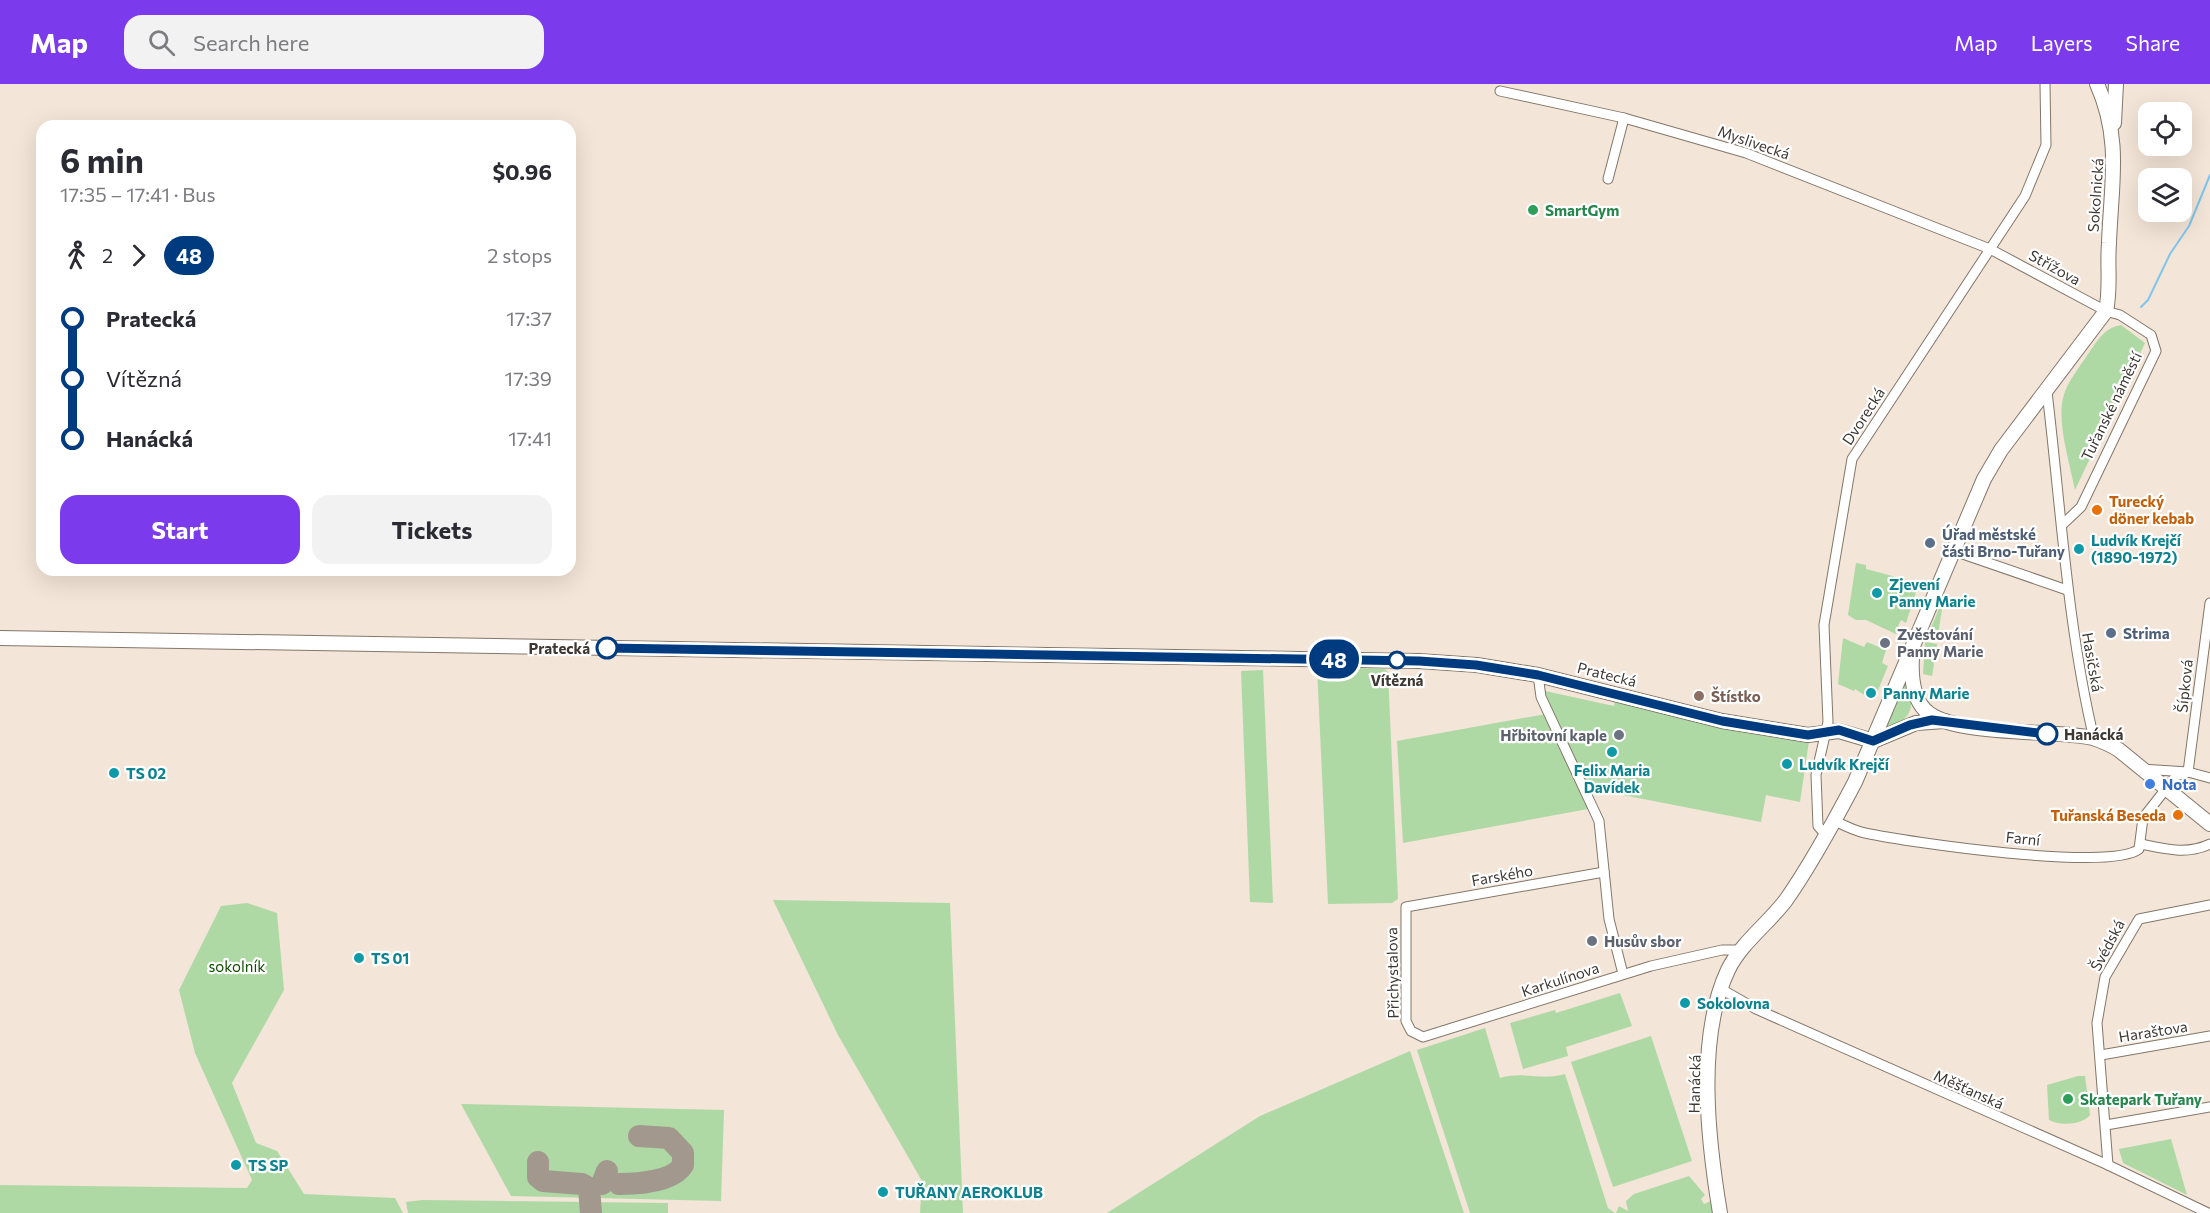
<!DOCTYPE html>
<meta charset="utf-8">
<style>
body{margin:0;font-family:Commissioner,sans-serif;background:#f2f2f3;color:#2b2b33;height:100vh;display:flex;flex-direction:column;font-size:22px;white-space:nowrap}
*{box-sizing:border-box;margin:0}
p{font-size:20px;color:#7c7c81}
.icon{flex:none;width:33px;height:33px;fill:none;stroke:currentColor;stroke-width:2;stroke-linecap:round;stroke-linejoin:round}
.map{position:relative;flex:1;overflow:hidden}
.side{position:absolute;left:36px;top:36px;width:540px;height:456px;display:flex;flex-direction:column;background:#fff;border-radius:18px;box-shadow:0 6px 24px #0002}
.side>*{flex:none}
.badge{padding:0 12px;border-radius:20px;font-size:21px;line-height:39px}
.fabs{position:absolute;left:2138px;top:18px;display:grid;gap:12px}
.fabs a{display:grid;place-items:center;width:54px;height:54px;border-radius:12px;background:#fff;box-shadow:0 6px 24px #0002;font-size:30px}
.map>.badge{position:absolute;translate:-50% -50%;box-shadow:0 0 0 3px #fff}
.legs{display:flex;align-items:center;gap:9px;height:66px;padding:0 24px;font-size:20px}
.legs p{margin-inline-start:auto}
.head{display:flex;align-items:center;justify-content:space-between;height:102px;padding:0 24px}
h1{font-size:33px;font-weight:700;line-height:45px}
.primary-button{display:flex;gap:12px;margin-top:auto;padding:12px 24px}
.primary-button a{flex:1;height:69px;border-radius:18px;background:#7c3aed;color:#fff;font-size:24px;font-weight:700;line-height:69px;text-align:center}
.primary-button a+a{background:#f2f2f3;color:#2b2b33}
ul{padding:0 24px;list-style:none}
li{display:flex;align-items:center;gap:21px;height:60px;font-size:22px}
li i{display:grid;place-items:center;width:9px;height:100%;margin:0 8px;background:currentColor}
li i::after{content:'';width:15px;height:15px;margin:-8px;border:4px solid;border-radius:50%;background:#fff}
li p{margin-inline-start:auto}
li:first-child i{background:linear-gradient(#0000 50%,currentColor 0)}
li:last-child i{background:linear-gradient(currentColor 50%,#0000 0)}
header{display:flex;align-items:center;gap:36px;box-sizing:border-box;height:84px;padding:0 30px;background:#7c3aed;color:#fff}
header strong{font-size:28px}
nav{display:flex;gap:33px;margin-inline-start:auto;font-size:21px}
.search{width:420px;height:54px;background:#f2f2f3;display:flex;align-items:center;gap:15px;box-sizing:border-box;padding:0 21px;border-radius:18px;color:#7c7c81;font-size:22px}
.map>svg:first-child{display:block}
.green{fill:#aed9a5}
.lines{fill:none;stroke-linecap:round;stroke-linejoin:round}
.stream{stroke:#7fc6ec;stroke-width:2}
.taxiway{stroke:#a2988e;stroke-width:22}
.street-casing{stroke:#83776a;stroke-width:11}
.secondary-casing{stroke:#83776a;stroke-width:16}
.street{stroke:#fff;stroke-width:9}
.secondary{stroke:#fff;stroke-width:14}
.line-1-casing{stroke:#fff;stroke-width:14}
.line-1{stroke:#003b80;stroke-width:9}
.leisure-dot{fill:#2e9e5b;stroke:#fff;stroke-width:2}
.food-dot{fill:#e8710a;stroke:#fff;stroke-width:2}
.service-dot{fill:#5c6f8a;stroke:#fff;stroke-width:2}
.culture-dot{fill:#0f9aa8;stroke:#fff;stroke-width:2}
.worship-dot{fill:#6b7280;stroke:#fff;stroke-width:2}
.stop-1-dot{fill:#fff;stroke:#003b80;stroke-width:3}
.education-dot{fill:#8d6e63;stroke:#fff;stroke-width:2}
.shop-dot{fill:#3f7fe0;stroke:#fff;stroke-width:2}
.labels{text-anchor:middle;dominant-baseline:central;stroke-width:4.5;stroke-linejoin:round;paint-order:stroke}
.street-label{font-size:15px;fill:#3e3833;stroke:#fff}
.leisure-label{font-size:15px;font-weight:bold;fill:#27864d;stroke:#fff;text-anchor:start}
.food-label{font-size:15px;font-weight:bold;fill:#c56008;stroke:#fff;text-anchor:start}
.service-label{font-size:15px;font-weight:bold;fill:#4e5e75;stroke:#fff;text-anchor:start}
.culture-label{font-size:15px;font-weight:bold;fill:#0d838f;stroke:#fff;text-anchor:start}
.worship-label{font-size:15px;font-weight:bold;fill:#5b616d;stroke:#fff;text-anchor:start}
.stop-label{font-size:15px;font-weight:bold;fill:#3e3833;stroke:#fff;text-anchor:end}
.education-label{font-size:15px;font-weight:bold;fill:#785e54;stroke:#fff;text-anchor:start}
.shop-label{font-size:15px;font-weight:bold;fill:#366cbe;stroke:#fff;text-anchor:start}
.park-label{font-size:15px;fill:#104c00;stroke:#fff}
</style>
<header>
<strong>Map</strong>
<div class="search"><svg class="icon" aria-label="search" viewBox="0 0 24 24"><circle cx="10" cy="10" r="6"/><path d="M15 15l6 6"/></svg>Search here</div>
<nav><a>Map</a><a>Layers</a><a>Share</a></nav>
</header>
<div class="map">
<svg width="2210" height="1129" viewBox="0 0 2210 1129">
<rect width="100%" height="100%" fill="#f3e5d7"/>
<g class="green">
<path d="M2121,241L2145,259L2075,406C2070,380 2057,339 2063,314C2067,298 2079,284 2088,270C2098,256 2104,244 2121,241Z"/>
<path d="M1856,479L1866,481V485L1919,499L1906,539L1901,536L1898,542L1903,545L1901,548L1896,550L1866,536H1856L1848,531Z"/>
<path d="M1944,512L1937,557L1927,554Z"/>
<path d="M1843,554L1864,563L1867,558L1886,566L1882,579L1888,582L1876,611L1875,606L1870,603L1866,607V612L1855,605L1854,607L1838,600Z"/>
<path d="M1925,558L1937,560L1932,592L1923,590Z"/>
<path d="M1317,583L1385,585L1388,588L1398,815L1392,819L1328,820Z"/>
<path d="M1263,586L1273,819L1250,818L1241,587Z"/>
<path d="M1907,595C1915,622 1914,635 1885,645L1884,642Z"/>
<path d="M1545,607L1614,622L1615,615L1809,657L1800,718L1766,711L1761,738L1587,704L1543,611Z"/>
<path d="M1546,630L1588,725L1403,759L1397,657Z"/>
<path d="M773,816L950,819L963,1129H920L922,1097L838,951Z"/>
<path d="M247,819L277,829L284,906L232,999L256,1059L277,1067L304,1110L395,1114L403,1129H0V1101L247,1104L252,1096L195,969L179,906L221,822Z"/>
<path d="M1620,909L1632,942L1566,963L1568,972L1523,985L1510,939L1555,926L1556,929Z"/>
<path d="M1485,944L1500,994C1525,987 1542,997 1565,990L1608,1124L1615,1129H1470L1417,966Z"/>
<path d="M1651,952L1692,1077L1613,1103L1571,978Z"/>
<path d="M1410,967L1464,1129H1107L1260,1032Z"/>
<path d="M2078,992H2085L2090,1031C2083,1041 2059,1042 2049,1036L2047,1001Z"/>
<path d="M461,1020L724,1026L721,1117L511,1112Z"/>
<path d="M2171,1055L2187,1111L2123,1079L2119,1065Z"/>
<path d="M1689,1092L1705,1111L1701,1115L1704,1120L1711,1117L1713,1129H1616L1619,1122L1628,1127L1626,1117L1634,1110Z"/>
<path d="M422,1116L668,1119V1129H408L406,1118Z"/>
</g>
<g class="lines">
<path class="stream" d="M2141,223L2148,216L2170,170L2189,142L2210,91"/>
<g class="taxiway">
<path d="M538,1078V1093L543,1097L582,1100L589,1104L591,1129"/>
<path d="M602,1100L607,1087"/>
<path d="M619,1100C637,1100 673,1098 683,1081V1069L669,1054L639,1052"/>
</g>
<g class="street-casing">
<g id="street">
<path d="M1500,7L1624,34L1746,69L1990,165L2106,227L2120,231L2151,251L2156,267L2081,423L2062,441"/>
<path d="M1608,95L1624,34"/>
<path d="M2047,308C2061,424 2067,541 2094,655"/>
<path d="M1954,467L2067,506"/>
<path d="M1538,591L1541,613L1599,737L1609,835L1623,890"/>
<path d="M2141,685L2188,688L2210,694"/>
<path d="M2188,688L2210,519"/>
<path d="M1835,737C1845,742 1855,747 1865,749C1907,758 2111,788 2139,765L2143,734L2176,692L2188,688"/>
<path d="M1826,751L1818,742L1816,691L1828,638L1824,541L1852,375L2025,112L2046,61L2045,0"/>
<path d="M2141,760C2165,765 2187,771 2210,760"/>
<path d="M1604,788L1406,823V937L1411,947L1423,953L1651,882L1722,866H1742"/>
<path d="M1721,905L1756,925L2108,1081L2208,1129"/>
<path d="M2101,971L2210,952"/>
<path d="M2106,1041L2210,1023"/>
<path d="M2108,1081L2097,939L2105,893L2139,835L2210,821"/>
</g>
</g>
<g class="secondary-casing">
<g id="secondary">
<path d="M2114,39L2116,0"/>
<path d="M0,554L1419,577L1477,581L1538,591L1722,637L1808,651L1839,647L1873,657L1916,639L1945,637"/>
<path d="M1912,573C1911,591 1912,613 1925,626C1951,653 2055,645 2093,654C2102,657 2111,661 2119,666L2210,740"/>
<path d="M1720,1129C1708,1057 1696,954 1728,886C1741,859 1768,840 1786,816C1812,779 1834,738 1855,698L1984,395L2001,366L2106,227C2111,204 2107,182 2109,159C2111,100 2122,56 2097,0"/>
</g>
</g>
<use href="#street" class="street"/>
<use href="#secondary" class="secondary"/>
</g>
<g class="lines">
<g class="line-1-casing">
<path id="line-1" d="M607,564L1419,577L1476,581L1538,591L1722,637L1808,651L1839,646L1873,657L1910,641L1932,636L2047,650"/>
</g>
<use href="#line-1" class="line-1"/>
</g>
<g class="leisure-dot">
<circle cx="1533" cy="126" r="6"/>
<circle cx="2068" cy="1015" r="6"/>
</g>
<g class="food-dot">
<circle cx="2097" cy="426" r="6"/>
<circle cx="2178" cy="731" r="6"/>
</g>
<g class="service-dot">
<circle cx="1930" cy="459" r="6"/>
<circle cx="2111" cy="549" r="6"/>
</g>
<g class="culture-dot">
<circle cx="2079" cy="465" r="6"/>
<circle cx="1877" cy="509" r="6"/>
<circle cx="1871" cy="609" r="6"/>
<circle cx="1612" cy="668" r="6"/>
<circle cx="1787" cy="680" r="6"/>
<circle cx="114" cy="689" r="6"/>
<circle cx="359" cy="874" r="6"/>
<circle cx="1685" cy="919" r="6"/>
<circle cx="236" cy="1081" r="6"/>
<circle cx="883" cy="1108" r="6"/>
</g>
<g class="worship-dot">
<circle cx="1885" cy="559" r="6"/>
<circle cx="1619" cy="651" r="6"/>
<circle cx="1592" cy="857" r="6"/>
</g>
<g class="stop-1-dot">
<circle cx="607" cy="564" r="10"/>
<circle cx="1397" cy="576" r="8"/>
<circle cx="2047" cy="650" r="10"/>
</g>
<circle class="education-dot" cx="1699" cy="612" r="6"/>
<circle class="shop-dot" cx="2150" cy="700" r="6"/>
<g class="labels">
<g class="street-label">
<text transform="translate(1754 58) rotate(19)">Myslivecká</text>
<text transform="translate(2095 111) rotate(-86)">Sokolnická</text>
<text transform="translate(2055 183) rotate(29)">Střížova</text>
<text transform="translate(2111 322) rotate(-64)">Tuřanské náměstí</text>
<text transform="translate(1863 332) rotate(-57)">Dvorecká</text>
<text transform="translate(2093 578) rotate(80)">Hasičská</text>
<text transform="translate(1607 590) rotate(14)">Pratecká</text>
<text transform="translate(2184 602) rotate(-84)">Šípková</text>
<text transform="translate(2023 754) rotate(6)">Farní</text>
<text transform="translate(1502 791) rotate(-10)">Farského</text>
<text transform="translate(2107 861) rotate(-62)">Švédská</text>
<text transform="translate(1392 889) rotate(-91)">Přichystalova</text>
<text transform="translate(1560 895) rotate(-18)">Karkulínova</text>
<text transform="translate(2153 947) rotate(-9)">Haraštova</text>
<text transform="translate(1694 1000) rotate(-89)">Hanácká</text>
<text transform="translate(1969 1005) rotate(24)">Měšťanská</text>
</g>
<g class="leisure-label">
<text x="1545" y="126">SmartGym</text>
<text x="2080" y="1015">Skatepark Tuřany</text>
</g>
<g class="food-label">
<text x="2109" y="417">Turecký<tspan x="2109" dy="17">döner kebab</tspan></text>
<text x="2166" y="731" text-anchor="end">Tuřanská Beseda</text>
</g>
<g class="service-label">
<text x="1942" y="450">Úřad městské<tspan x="1942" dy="17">části Brno-Tuřany</tspan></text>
<text x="2123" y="549">Strima</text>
</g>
<g class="culture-label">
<text x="2091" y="456">Ludvík Krejčí<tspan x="2091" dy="17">(1890-1972)</tspan></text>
<text x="1889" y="500">Zjevení<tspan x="1889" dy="17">Panny Marie</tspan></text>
<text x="1883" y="609">Panny Marie</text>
<text x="1799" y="680">Ludvík Krejčí</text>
<text x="1612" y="686" text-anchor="middle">Felix Maria<tspan x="1612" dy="17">Davídek</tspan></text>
<text x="126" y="689">TS 02</text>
<text x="371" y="874">TS 01</text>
<text x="1697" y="919">Sokolovna</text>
<text x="248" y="1081">TS SP</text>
<text x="895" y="1108">TUŘANY AEROKLUB</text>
</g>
<g class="worship-label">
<text x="1897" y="550">Zvěstování<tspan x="1897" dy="17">Panny Marie</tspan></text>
<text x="1607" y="651" text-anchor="end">Hřbitovní kaple</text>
<text x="1604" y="857">Husův sbor</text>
</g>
<g class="stop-label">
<text x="590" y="564">Pratecká</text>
<text x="1397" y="596" text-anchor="middle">Vítězná</text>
<text x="2064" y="650" text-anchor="start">Hanácká</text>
</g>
<g class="education-label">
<text x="1711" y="612">Štístko</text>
</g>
<g class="shop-label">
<text x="2162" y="700">Nota</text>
</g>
<g class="park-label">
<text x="237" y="882">sokolník</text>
</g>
</g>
</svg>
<div class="fabs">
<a><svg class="icon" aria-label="locate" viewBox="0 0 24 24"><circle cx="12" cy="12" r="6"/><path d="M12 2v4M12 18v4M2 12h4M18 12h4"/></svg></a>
<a><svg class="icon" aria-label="layers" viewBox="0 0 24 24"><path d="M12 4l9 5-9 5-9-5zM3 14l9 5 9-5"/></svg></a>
</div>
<b class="badge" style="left:1334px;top:575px;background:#003b80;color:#fff">48</b>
<section class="side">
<div class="head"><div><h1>6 min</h1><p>17:35 – 17:41 · Bus</p></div><b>$0.96</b></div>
<div class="legs"><svg class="icon" aria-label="walk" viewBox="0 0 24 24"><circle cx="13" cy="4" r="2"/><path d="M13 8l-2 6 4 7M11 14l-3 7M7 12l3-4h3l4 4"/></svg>2<svg class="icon" aria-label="forward" viewBox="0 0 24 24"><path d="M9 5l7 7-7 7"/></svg><b class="badge" style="background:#003b80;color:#fff">48</b><p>2 stops</p></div>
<ul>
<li><i style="color:#003b80"></i><b>Pratecká</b><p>17:37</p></li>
<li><i style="color:#003b80"></i><span>Vítězná</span><p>17:39</p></li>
<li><i style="color:#003b80"></i><b>Hanácká</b><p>17:41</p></li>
</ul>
<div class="primary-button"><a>Start</a><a>Tickets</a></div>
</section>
</div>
